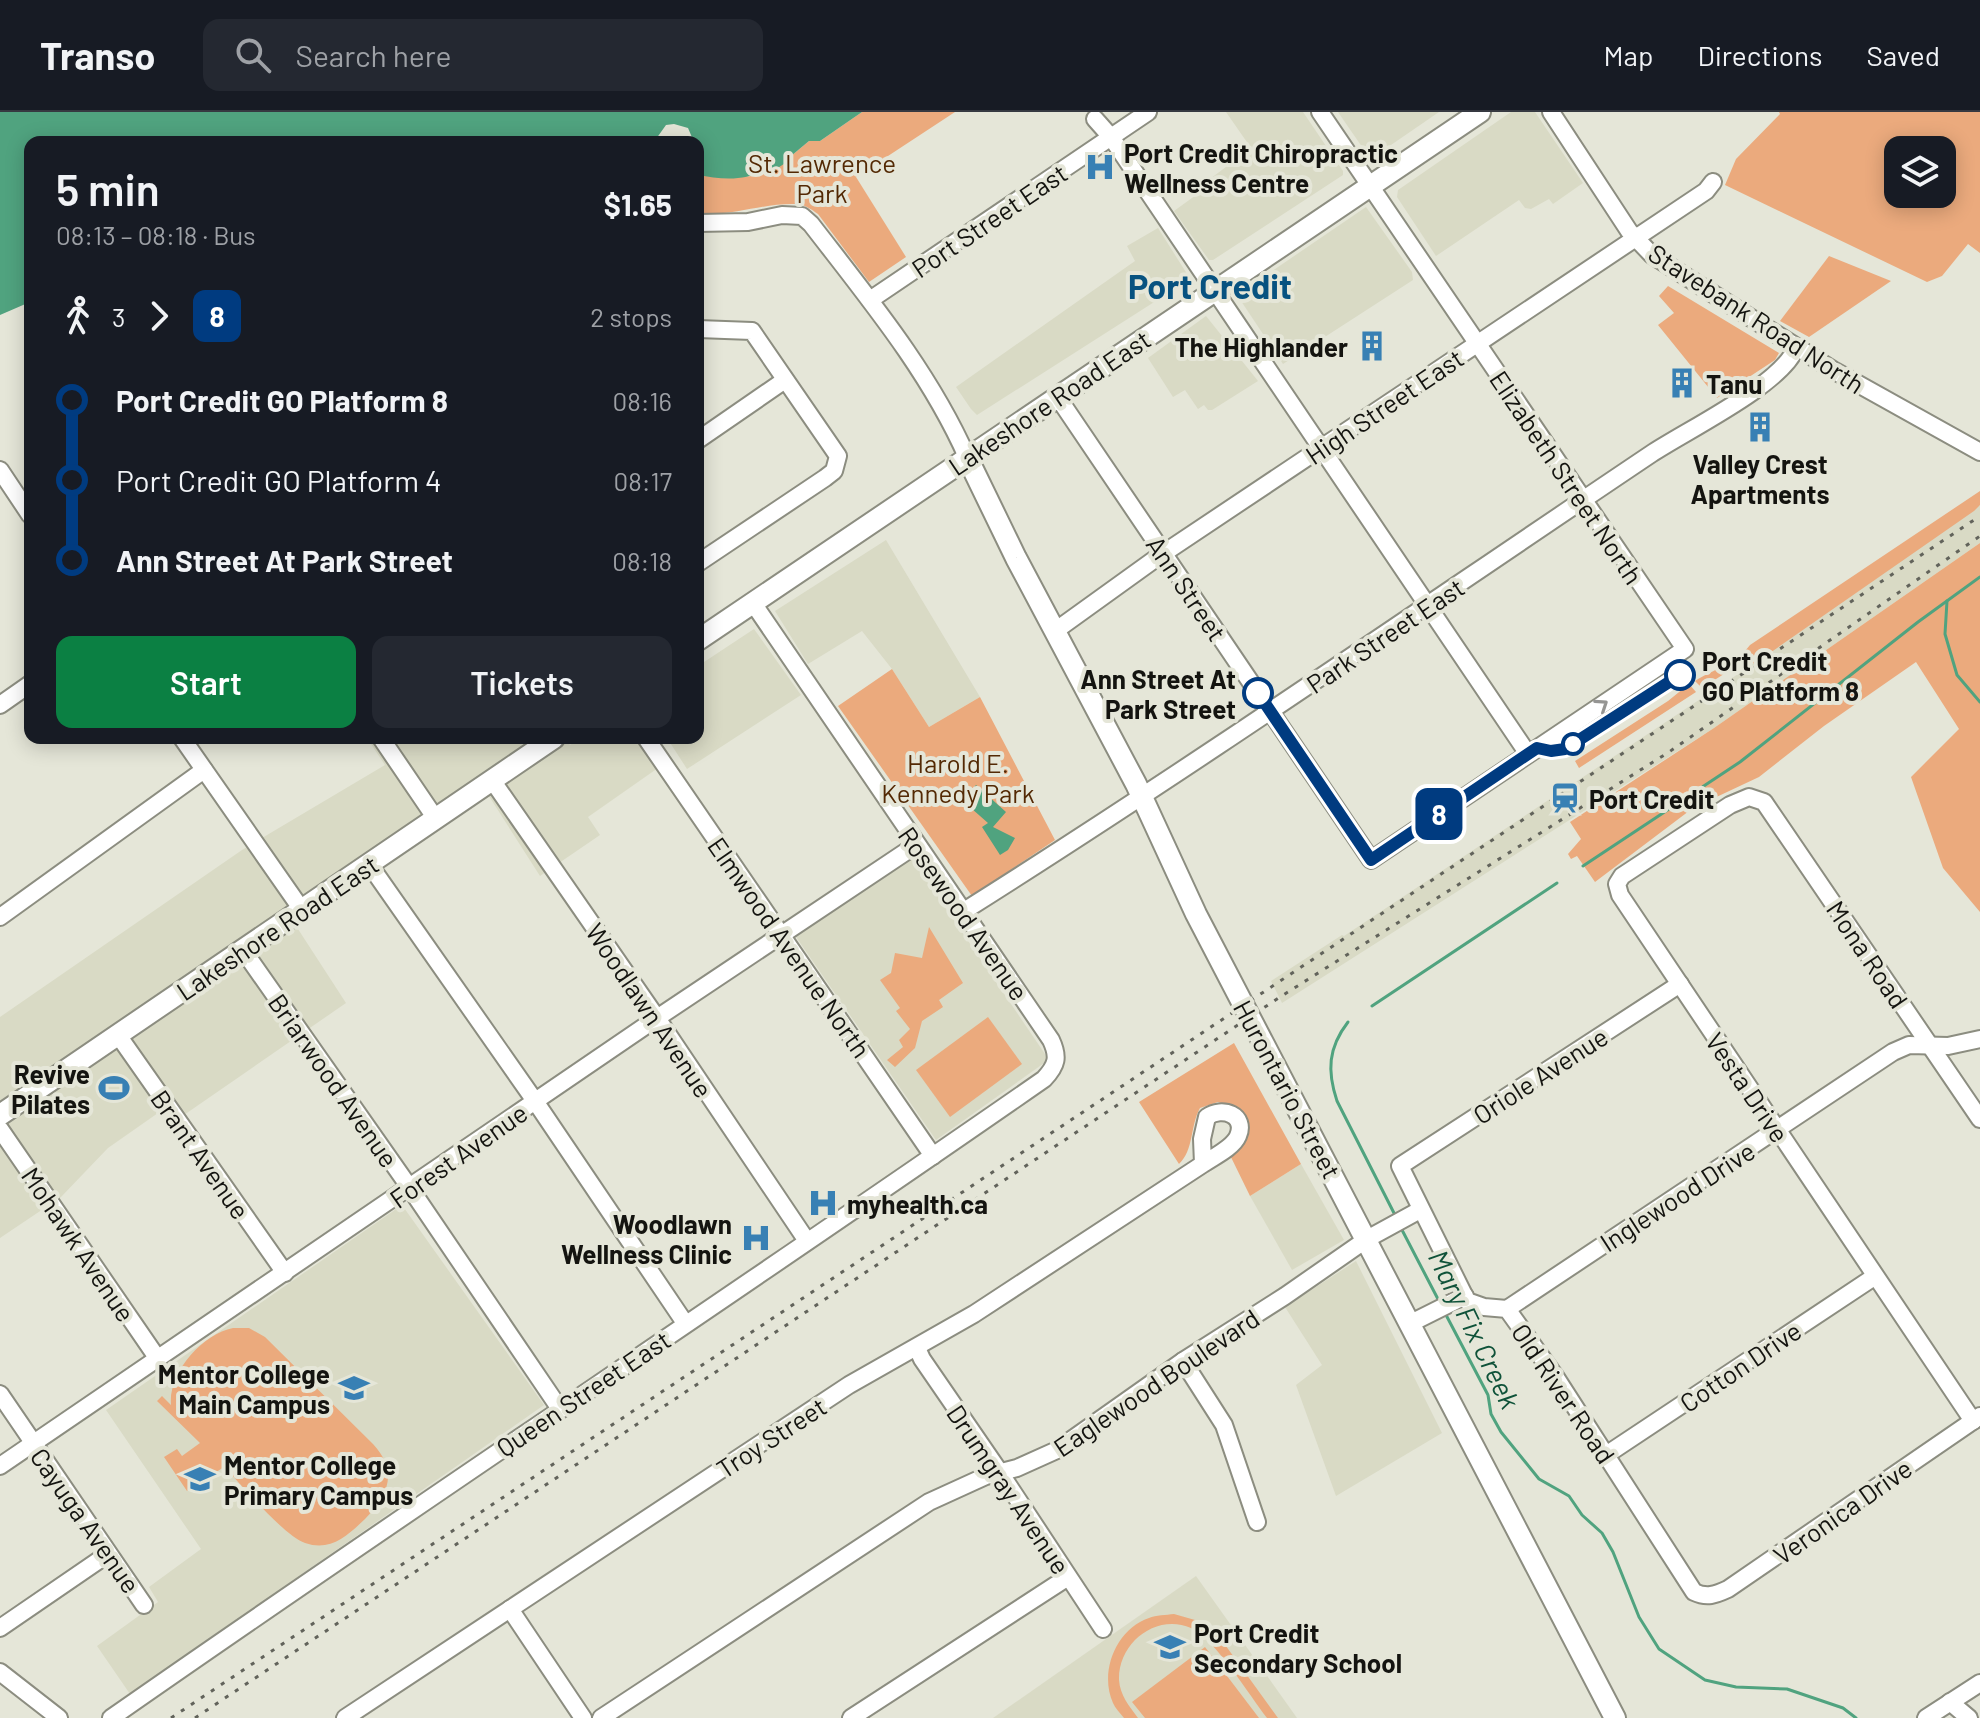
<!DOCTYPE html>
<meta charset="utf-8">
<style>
body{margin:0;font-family:Barlow,sans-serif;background:#242831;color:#f1f3f6;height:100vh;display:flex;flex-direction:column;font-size:30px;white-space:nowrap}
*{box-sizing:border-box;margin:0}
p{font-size:26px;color:#9ea1a6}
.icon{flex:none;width:44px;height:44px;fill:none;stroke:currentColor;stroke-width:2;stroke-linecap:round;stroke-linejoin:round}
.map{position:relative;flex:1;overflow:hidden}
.side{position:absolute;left:24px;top:24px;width:680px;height:608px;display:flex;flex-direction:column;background:#171b24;border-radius:16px;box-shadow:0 4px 20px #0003}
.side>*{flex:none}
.badge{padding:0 16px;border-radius:12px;font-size:28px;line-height:52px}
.fabs{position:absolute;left:1884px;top:24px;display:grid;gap:16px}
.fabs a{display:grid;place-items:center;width:72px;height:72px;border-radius:16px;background:#171b24;box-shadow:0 4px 20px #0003;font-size:40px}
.map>.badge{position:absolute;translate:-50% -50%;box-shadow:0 0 0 4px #fff}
.legs{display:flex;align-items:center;gap:12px;height:88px;padding:0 32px;font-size:26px}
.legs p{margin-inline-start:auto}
.overview{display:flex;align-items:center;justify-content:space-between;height:136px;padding:0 32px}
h1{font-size:44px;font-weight:600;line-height:60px}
.primary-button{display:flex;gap:16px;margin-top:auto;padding:16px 32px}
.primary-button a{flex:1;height:92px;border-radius:16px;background:#0b8043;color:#fff;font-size:32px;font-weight:600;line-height:92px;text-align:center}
.primary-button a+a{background:#242831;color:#f1f3f6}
ul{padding:0 32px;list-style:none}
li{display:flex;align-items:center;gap:28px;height:80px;font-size:30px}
li i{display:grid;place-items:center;width:12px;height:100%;margin:0 10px;background:currentColor}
li i::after{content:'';width:20px;height:20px;margin:-10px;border:6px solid;border-radius:50%;background:#171b24}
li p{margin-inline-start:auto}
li:first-child i{background:linear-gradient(#0000 50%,currentColor 0)}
li:last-child i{background:linear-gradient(currentColor 50%,#0000 0)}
header{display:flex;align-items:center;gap:48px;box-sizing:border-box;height:112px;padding:0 40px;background:#171b24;border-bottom:2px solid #363941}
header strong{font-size:38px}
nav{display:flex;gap:44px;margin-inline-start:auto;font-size:28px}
.search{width:560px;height:72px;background:#242831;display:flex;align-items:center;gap:20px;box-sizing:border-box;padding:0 28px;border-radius:16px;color:#9ea1a6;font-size:30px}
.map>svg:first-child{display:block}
.built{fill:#d9dac5}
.green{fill:#ebaa7d;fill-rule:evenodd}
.water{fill:#50a37f}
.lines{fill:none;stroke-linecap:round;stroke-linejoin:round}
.stream{stroke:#50a37f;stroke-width:3}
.minor-casing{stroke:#8c8d80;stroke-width:20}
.major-casing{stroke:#8c8d80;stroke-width:24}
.minor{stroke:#fff;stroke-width:16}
.major{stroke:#fff;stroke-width:20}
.rail{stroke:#62635b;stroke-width:3;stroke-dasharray:4 8;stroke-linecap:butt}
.oneway{stroke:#959593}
.line-1-casing{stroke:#fff;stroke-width:18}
.line-1{stroke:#003b80;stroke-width:12}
.stop-1-dot{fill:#fff;stroke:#003b80;stroke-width:4}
.labels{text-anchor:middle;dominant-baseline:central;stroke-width:8;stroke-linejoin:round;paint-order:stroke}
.poi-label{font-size:26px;font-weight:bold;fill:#141410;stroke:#e5e6d8;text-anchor:start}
.park-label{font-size:26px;fill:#532904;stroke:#e5e6d8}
.street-label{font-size:26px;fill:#141410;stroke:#e5e6d8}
.stop-label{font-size:26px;font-weight:bold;fill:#141410;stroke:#e5e6d8;text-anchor:start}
.water-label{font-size:28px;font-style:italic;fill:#0f5239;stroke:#e5e6d8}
.district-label{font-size:34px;font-weight:bold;fill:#075280;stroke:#e5e6d8}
</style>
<header>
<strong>Transo</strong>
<div class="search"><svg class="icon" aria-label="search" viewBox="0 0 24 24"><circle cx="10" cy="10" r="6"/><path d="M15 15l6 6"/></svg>Search here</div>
<nav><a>Map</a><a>Directions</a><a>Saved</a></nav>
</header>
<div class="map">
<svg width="1980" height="1606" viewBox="0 0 1980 1606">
<rect width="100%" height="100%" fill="#e5e6d8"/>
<g class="built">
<path d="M1226,0H1303L1343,59V63L1213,148H1209L1174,99L1203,78L1202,73L1251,36Z"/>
<path d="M1338,0H1439L1372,46L1369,45Z"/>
<path d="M1511,0H1535L1583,71L1553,92L1549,87L1531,97L1525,96L1519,88L1436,144L1397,85L1398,78Z"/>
<path d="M1366,95L1412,160L1413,168L1283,252L1237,183Z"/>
<path d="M1158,116L1189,165L1184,171L977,303L971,297L956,275L1135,149L1127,134Z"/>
<path d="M1206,204L1258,269L1212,298H1208L1204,293L1198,297L1185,278L1173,285L1148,246Z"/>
<path d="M1980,393V431L1714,616L1282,891L1271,869L1342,823L1344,824L1753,552Z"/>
<path d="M886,428L980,585L929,615L892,557L862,519L808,552L775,499Z"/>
<path d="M754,517L801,583L687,657L667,626H698V554Z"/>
<path d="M367,626H565L570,633L580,626H636L658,656L588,705L600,723L540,764L478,667L285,797L346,891L168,1014L158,1001L108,1036L61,1085L0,1126V905L242,738L385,653Z"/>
<path d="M911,745L1045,942L1047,949L936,1028L794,822Z"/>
<path d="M1301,1052L1344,1128L1292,1158L1250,1084Z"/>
<path d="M402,1093L544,1293L130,1582L97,1534L158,1490L149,1475L201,1437L106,1298Z"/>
<path d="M1356,1149L1442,1321L1336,1384L1296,1273L1322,1253L1285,1195Z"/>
<path d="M1196,1464L1297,1606H993Z"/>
</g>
<g class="green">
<path d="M862,0H955L856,65L906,145L869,170L818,102C811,97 804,92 795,92C763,91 731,105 698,101V63L726,66L753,64L791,44L809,29H820Z"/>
<path d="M1779,0H1980V141L1968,132L1942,164L1927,170L1725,73L1736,47L1780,2ZM1898,38H1942V82H1898Z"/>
<path d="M1829,144L1891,169L1809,225L1780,209Z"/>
<path d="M1668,174L1779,241L1775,248L1717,286L1658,213L1674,201L1659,184Z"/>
<path d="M1980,379V393L1974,399L1754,552L1749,546L1702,576L1695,569C1714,557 1735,552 1750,533Z"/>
<path d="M1980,431V800L1943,756L1911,665L1959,617L1916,550L1824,614L1759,665L1693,696L1595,770L1577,744L1571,747L1568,742L1581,727L1570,710L1714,616Z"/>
<path d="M892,557L929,615L980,585L1055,728L972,784L838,594Z"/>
<path d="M1689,572L1696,580L1579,656L1575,649L1668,589Z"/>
<path d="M929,815L963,871L939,888L943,895L922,909L915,936L895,955L887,948L903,935L899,928L910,917L896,899L900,896L880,868L891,861L895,841L922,846Z"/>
<path d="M988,905L1022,952L950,1005L916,958Z"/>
<path d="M1234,931L1301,1052L1250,1084L1227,1037L1234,1033V997L1218,990L1200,996C1190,1014 1194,1038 1179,1052L1139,990Z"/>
<path d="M233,1216H249L265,1225L373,1332C399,1360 388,1383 365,1407C348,1423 331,1440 305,1431C283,1423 243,1374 224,1355L187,1379L164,1345L177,1337L182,1344L200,1331L157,1289L162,1284L171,1293C168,1261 202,1222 233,1216Z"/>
<path d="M1174,1502L1195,1508L1218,1523L1278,1606H1267C1250,1584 1214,1526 1191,1516C1156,1501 1118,1531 1119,1568C1120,1583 1129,1594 1138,1606H1124C1120,1601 1115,1596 1113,1591C1099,1560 1116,1517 1149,1506C1156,1503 1166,1503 1174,1502Z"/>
<path d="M1205,1535L1259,1606H1145L1132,1590Z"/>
</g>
<g class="water">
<path d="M0,0H862L820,29H809L791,44L793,46L767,63L763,58C744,70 719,67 698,63V30H694L688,16L674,12L666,13L656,27L650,30H30V190L0,203Z"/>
<path d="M976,673L1006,700L993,715L1015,726L1008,738L1000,743L982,715L988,711L963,689Z"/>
</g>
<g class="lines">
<g class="stream">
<path d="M1947,489L1945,522L1957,563L1980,590"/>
<path d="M1583,754L1740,650L1918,510L1980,465"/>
<path d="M1372,894L1557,771"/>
<path d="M1348,910C1328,936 1327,959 1337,989L1396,1105"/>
<path d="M1401,1116L1440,1191"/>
<path d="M1445,1201L1488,1283L1491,1302L1501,1320L1539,1367L1569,1384L1582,1403L1602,1421L1613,1440L1639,1505L1659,1537L1705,1568L1736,1575L1787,1577L1843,1596L1856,1606"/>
</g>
<g class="minor-casing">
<g id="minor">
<path d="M1551,0L1629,119L1652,143L1833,258L1980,340"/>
<path d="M1095,7L1111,25L1528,642"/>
<path d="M698,111L748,110L782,103L802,104L811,112C868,186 929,259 967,345"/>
<path d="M870,188L1148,0"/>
<path d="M698,217L752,219L838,344L834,359L825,366L698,451"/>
<path d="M1057,284L1371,748L1685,537L1320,0"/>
<path d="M698,328L785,268"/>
<path d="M0,358L30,403"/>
<path d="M1055,519L1155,447L1706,79L1713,70"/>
<path d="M0,593L30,572"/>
<path d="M182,626L302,798"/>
<path d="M381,626L436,707"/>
<path d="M646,626L933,1044"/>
<path d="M492,668L657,906L807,1129"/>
<path d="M369,752L535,989L685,1211"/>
<path d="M964,799C1197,652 1423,495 1651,342C1687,318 1781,273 1796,236"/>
<path d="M0,805L204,658"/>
<path d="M243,838L410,1076L560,1297"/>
<path d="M1680,872L1400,1054L1467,1189L1484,1195L1507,1197L1555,1264L1694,1480C1707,1486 1715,1483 1728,1477L1980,1304"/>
<path d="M118,923L285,1161"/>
<path d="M0,1017L158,1247"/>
<path d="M1507,1197L1893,940L1909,933L1948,934L1980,927"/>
<path d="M1411,1211L1465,1184"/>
<path d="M917,1236L922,1247L999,1359L1103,1517"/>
<path d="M1183,1249L1224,1313L1257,1410"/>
<path d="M0,1282L144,1493"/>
<path d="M1973,1309L1620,783L1617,772L1622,764L1730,693L1749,685L1764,690L1980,1007"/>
<path d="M1606,1343L1874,1165"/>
<path d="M0,1354L657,906L916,733"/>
<path d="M510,1497L583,1606"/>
<path d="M0,1516L108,1442"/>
<path d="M0,1560L59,1606"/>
<path d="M1950,1590L1969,1606"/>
<path d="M111,1606C420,1390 735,1182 1044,967C1057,953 1059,945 1051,928L753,491"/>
<path d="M345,1606L849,1273L974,1202L1203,1052C1213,1045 1233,1036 1238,1024C1247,1003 1222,994 1207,1005L1202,1027L1203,1052"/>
<path d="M601,1606L929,1390L986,1364L1017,1356L1057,1338L1183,1249L1285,1184L1367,1127L1420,1098"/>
<path d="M851,1606L1068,1465"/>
<path d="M1926,1606L1980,1571"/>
</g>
</g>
<g class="major-casing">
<g id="major">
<path d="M967,345L1016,446L1136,672L1196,802L1615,1606"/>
<path d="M698,528L1480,0"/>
<path d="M0,1003L554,626"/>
</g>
</g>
<use href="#minor" class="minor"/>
<use href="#major" class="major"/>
<g class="rail">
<path d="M171,1606L1980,404"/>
<path d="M195,1606L1280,885L1669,640L1980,424"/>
</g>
</g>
<defs><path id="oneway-chevron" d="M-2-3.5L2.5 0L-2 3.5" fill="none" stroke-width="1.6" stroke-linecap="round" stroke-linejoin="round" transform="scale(2)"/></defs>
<use class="oneway" href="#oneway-chevron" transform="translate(1602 593) rotate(-34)"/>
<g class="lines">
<g class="line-1-casing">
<path id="line-1" d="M1258,581L1371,748L1528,642L1537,636L1551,639L1565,637L1680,563"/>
</g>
<use href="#line-1" class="line-1"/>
</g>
<defs>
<g id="hospital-bare" transform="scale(2.4)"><path d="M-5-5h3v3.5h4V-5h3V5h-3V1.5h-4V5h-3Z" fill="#3880b4" stroke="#e5e6d8" stroke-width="2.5" paint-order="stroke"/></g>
<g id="building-bare" transform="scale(2.4)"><path d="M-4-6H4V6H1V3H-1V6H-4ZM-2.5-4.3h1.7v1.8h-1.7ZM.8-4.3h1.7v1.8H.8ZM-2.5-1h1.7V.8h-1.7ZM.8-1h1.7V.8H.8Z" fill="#3880b4" stroke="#e5e6d8" stroke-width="2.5" paint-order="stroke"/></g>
<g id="station-bare" transform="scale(2.4)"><path d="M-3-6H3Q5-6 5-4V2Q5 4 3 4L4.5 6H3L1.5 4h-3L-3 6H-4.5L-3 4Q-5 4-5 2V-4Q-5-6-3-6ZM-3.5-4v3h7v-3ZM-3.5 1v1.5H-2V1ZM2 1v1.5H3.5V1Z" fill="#3880b4" stroke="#e5e6d8" stroke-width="2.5" paint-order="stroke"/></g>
<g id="stadium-bare" transform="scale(2.4)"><path d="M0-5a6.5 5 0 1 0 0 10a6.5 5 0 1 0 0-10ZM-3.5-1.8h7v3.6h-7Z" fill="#3880b4" stroke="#e5e6d8" stroke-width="2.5" paint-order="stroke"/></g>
<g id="school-bare" transform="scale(2.4)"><path d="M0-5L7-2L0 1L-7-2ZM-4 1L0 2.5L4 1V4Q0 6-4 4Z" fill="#3880b4" stroke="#e5e6d8" stroke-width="2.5" paint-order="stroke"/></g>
</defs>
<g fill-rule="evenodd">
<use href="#hospital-bare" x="1100" y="55"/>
<use href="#building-bare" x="1372" y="234"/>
<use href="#building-bare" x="1682" y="271"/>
<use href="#building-bare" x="1760" y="315"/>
<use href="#station-bare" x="1565" y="686"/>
<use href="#stadium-bare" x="114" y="976"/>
<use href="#hospital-bare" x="823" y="1091"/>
<use href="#hospital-bare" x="756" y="1126"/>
<use href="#school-bare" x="354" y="1276"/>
<use href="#school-bare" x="200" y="1367"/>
<use href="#school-bare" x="1170" y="1535"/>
</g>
<g class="stop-1-dot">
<circle cx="1680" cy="563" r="14"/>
<circle cx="1258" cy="581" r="14"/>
<circle cx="1573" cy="632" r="10"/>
</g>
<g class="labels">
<g class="poi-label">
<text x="1124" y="40">Port Credit Chiropractic<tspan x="1124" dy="30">Wellness Centre</tspan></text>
<text x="1348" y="234" text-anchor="end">The Highlander</text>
<text x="1706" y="271">Tanu</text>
<text x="1760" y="351" text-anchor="middle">Valley Crest<tspan x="1760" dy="30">Apartments</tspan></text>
<text x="1589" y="686">Port Credit</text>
<text x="90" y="961" text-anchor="end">Revive<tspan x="90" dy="30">Pilates</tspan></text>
<text x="847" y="1091">myhealth.ca</text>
<text x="732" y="1111" text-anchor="end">Woodlawn<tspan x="732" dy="30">Wellness Clinic</tspan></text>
<text x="330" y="1261" text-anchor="end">Mentor College<tspan x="330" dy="30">Main Campus</tspan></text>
<text x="224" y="1352">Mentor College<tspan x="224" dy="30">Primary Campus</tspan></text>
<text x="1194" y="1520">Port Credit<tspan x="1194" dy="30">Secondary School</tspan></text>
</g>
<g class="park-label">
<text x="822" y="50">St. Lawrence<tspan x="822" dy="30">Park</tspan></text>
<text x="958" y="650">Harold E.<tspan x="958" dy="30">Kennedy Park</tspan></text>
</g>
<g class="street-label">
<text transform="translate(989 108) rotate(-34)">Port Street East</text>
<text transform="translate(1757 206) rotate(33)">Stavebank Road North</text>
<text transform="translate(1049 290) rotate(-34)">Lakeshore Road East</text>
<text transform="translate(1384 294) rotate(-34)">High Street East</text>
<text transform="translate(1567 365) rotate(56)">Elizabeth Street North</text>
<text transform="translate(1187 476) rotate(56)">Ann Street</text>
<text transform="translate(1385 523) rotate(-34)">Park Street East</text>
<text transform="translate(964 801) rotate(55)">Rosewood Avenue</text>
<text transform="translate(277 815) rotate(-34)">Lakeshore Road East</text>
<text transform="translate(790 835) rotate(55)">Elmwood Avenue North</text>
<text transform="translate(1868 842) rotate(56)">Mona Road</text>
<text transform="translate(650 898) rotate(56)">Woodlawn Avenue</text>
<text transform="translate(1540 963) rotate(-33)">Oriole Avenue</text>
<text transform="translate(334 968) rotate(55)">Briarwood Avenue</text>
<text transform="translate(1748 975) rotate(56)">Vesta Drive</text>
<text transform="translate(1288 977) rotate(62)">Hurontario Street</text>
<text transform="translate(201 1042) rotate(55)">Brant Avenue</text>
<text transform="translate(458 1043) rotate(-35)">Forest Avenue</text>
<text transform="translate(1677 1084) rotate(-33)">Inglewood Drive</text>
<text transform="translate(79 1132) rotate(56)">Mohawk Avenue</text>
<text transform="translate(1740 1254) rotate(-34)">Cotton Drive</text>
<text transform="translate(1156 1270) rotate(-34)">Eaglewood Boulevard</text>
<text transform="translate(583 1281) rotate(-34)">Queen Street East</text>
<text transform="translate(1564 1281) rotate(56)">Old River Road</text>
<text transform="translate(771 1325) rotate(-33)">Troy Street</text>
<text transform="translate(1009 1377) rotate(56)">Drumgray Avenue</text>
<text transform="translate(1842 1399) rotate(-35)">Veronica Drive</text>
<text transform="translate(86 1408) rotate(55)">Cayuga Avenue</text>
</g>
<g class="stop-label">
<text x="1702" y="548">Port Credit<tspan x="1702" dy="30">GO Platform 8</tspan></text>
<text x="1236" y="566" text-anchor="end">Ann Street At<tspan x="1236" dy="30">Park Street</tspan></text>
</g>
<g class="water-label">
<text transform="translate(1475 1217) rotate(64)">Mary Fix Creek</text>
</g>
<g class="district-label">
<text x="1210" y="173">Port Credit</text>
</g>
</g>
</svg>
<div class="fabs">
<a><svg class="icon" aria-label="layers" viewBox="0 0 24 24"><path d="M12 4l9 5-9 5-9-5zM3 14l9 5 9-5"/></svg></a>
</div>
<b class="badge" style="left:1439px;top:702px;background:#003b80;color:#fff">8</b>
<section class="side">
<div class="overview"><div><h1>5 min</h1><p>08:13 – 08:18 · Bus</p></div><b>$1.65</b></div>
<div class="legs"><svg class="icon" aria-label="walk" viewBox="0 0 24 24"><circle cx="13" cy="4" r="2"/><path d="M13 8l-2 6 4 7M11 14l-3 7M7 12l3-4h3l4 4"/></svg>3<svg class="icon" aria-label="forward" viewBox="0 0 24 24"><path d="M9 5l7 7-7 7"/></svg><b class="badge" style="background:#003b80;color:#fff">8</b><p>2 stops</p></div>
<ul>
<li><i style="color:#003b80"></i><b>Port Credit GO Platform 8</b><p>08:16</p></li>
<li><i style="color:#003b80"></i><span>Port Credit GO Platform 4</span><p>08:17</p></li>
<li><i style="color:#003b80"></i><b>Ann Street At Park Street</b><p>08:18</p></li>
</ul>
<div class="primary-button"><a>Start</a><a>Tickets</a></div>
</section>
</div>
